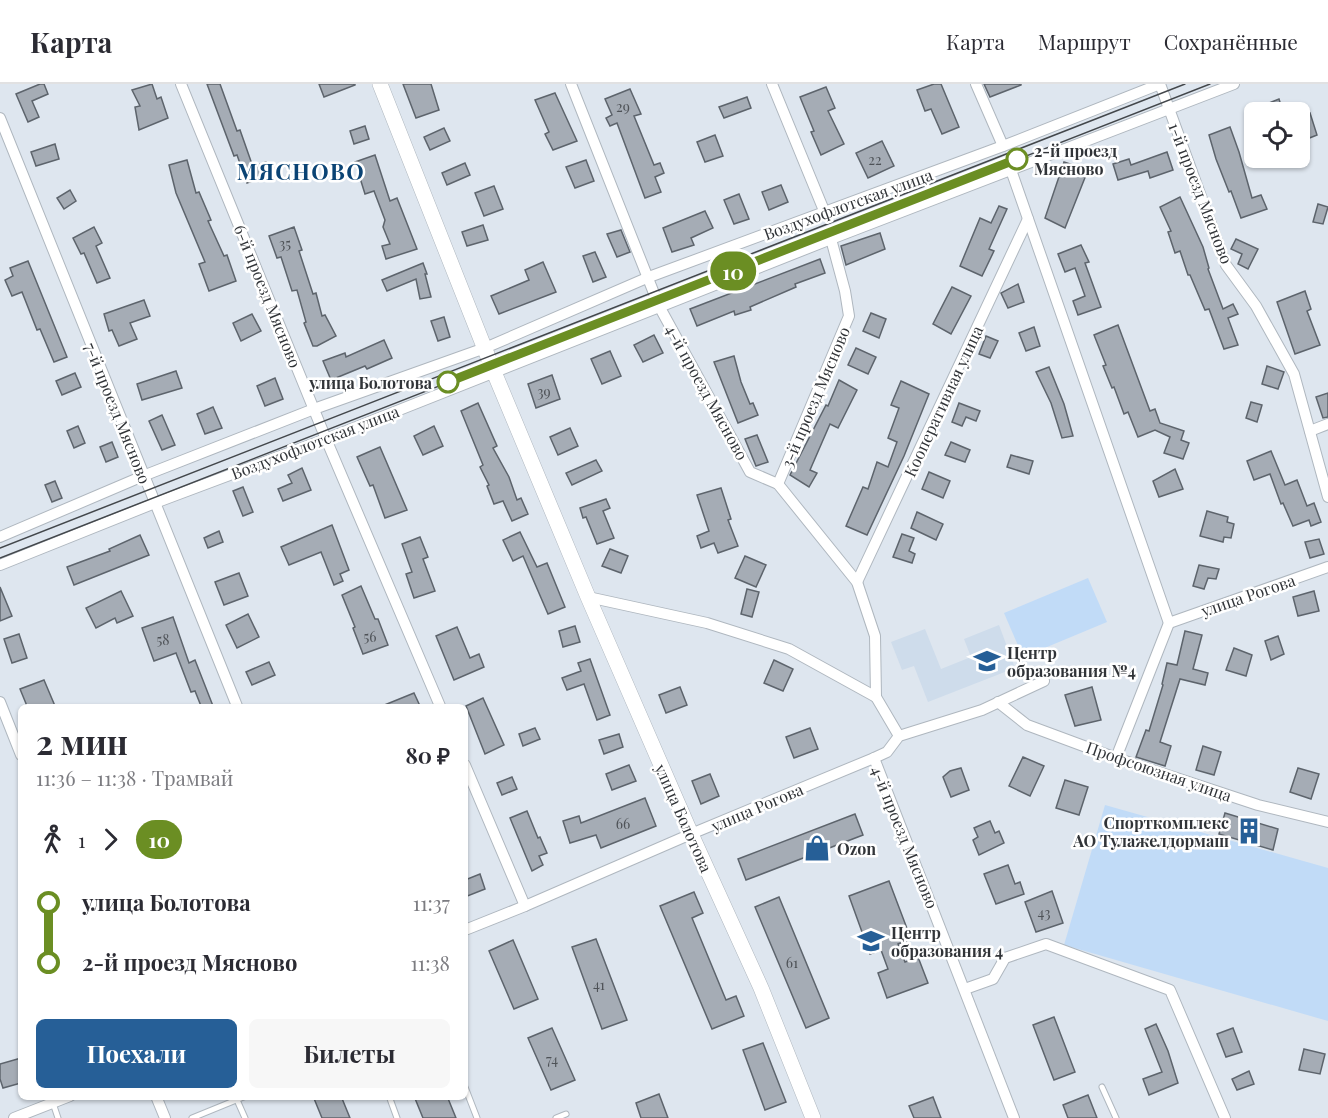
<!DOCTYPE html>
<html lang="ru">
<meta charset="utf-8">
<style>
body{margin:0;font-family:"Playfair Display",serif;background:#f7f7f7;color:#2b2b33;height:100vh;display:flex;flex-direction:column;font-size:22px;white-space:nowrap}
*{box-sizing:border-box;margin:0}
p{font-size:20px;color:#7c7c81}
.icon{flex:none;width:33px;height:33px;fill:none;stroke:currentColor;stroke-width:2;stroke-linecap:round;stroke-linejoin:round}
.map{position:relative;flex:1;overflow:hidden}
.sheet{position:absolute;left:18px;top:620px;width:450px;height:396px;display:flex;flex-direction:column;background:#fff;border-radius:9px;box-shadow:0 2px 4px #0004}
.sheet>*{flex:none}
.badge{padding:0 12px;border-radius:20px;font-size:21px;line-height:39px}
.buttons{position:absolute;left:1244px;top:18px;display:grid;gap:12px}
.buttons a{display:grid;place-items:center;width:66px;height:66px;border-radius:9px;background:#fff;box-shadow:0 2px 4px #0004;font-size:30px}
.map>.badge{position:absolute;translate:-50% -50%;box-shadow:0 0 0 3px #fff}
.legs{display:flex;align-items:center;gap:9px;height:66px;padding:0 18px;font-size:20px}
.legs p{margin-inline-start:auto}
.head{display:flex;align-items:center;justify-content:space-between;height:102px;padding:0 18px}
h1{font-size:33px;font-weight:700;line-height:45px}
.primary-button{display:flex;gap:12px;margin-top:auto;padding:12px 18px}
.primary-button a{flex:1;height:69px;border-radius:9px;background:#265f97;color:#fff;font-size:24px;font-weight:700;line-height:69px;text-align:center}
.primary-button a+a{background:#f7f7f7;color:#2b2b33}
ul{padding:0 18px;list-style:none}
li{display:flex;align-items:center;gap:21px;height:60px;font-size:22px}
li i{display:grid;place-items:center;width:9px;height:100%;margin:0 8px;background:currentColor}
li i::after{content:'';width:15px;height:15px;margin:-8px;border:4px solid;border-radius:50%;background:#fff}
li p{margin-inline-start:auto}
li:first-child i{background:linear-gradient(#0000 50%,currentColor 0)}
li:last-child i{background:linear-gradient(currentColor 50%,#0000 0)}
header{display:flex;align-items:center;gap:36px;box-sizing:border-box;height:84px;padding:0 30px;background:#fff;border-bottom:2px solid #e1e1e2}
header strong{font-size:28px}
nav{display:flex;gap:33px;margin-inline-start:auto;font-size:21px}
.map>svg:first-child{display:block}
.built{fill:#cedceb}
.green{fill:#c1dbf7}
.building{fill:#a5acb5;stroke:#5d646c;stroke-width:1.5}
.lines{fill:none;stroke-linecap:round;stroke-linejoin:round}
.lane-casing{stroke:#afb7bf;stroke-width:7}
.street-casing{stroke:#afb7bf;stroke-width:12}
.secondary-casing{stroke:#afb7bf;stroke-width:16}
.lane{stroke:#fff;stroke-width:5}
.street{stroke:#fff;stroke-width:10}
.secondary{stroke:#fff;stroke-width:15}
.tram{stroke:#43474b;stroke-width:1.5}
.line-1-casing{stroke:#fff;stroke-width:14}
.line-1{stroke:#6b8e23;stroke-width:9}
.stop-1-dot{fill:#fff;stroke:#6b8e23;stroke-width:3}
.labels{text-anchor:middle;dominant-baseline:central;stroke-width:5;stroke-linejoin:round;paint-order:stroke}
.number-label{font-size:14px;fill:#4e5257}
.stop-label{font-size:16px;font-weight:bold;fill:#313438;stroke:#fff;text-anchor:start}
.street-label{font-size:16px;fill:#313438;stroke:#fff}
.poi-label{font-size:16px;font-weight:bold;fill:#313438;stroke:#fff;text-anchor:start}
.district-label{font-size:22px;font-weight:bold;letter-spacing:1.5px;fill:#0a4374;stroke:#fff}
</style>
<header>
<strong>Карта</strong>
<nav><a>Карта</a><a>Маршрут</a><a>Сохранённые</a></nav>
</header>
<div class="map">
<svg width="1328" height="1034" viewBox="0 0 1328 1034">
<rect width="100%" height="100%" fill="#dee6ef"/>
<path class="built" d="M999,541L1015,584L928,618L914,582L902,586L891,558L925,545L941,585L971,573L964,555Z"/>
<g class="green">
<path d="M1088,494L1107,538L1023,573L1004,529Z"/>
<path d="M1105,721L1328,784V937L1064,861Z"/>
</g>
<g class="building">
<path d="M40,0H44L48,10L32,17L39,33L28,38L16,10Z"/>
<path d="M152,0L157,15L161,13L168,34L139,46L135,23L140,22L132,6Z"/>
<path d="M207,0H220L237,47L240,46L253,83L266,78L271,90L247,99L237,71L234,72Z"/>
<path d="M319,0H355V1L324,13Z"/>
<path d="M403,0H431L439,26L416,34Z"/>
<path d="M934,0H941L959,43L942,50L931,25L925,27L917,6Z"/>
<path d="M984,0H1021V1L990,13Z"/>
<path d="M826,3L835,24L828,27L844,60L821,71L811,48L814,47L800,13Z"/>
<path d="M630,5L641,30L634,32L654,81L660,79L664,89L655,93L661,108L645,114L617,39L610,42L606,34L612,31L605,15Z"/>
<path d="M555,9L577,57L553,66L545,50L549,48L535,16Z"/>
<path d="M747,13L751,24L724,34L719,23Z"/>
<path d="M1279,15L1283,28H1247Z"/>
<path d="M1310,29L1317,51L1302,57L1299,50V32Z"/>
<path d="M365,42L369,55L354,60L350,47Z"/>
<path d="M1230,43L1239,68L1252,114L1261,111L1267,125L1241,134L1231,107L1229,108L1216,75L1209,51Z"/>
<path d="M444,44L450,57L430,66L424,53Z"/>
<path d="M715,51L723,72L705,78L697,58Z"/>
<path d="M882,57L894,82L868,94L856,69Z"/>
<path d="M55,60L59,75L36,82L31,68Z"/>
<path d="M1167,68L1173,86L1150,94L1148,87L1118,96L1113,80L1129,75L1131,81Z"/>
<path d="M375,71L390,117L397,114L417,165L386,175L382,162L390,160L383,143L385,136L374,107L365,110L355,78Z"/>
<path d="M187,76L196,109L199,108L211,136L208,137L224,172L227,171L236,197L209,207L199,180L205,178L176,109L169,81Z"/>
<path d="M586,76L594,97L575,104L566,83Z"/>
<path d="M1064,78L1088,86L1065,144L1045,134Z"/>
<path d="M465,79L470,91L447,101L442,89Z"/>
<path d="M781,101L788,118L769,126L762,108Z"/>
<path d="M494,102L503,125L484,132L475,109Z"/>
<path d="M70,106L76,117L64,125L57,114Z"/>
<path d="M739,110L749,135L734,140L724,116Z"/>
<path d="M1180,113L1203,163L1209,184L1208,185L1223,225L1233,220L1238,230L1228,234L1238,261L1224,265L1209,225L1205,226L1190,191H1188L1180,167L1175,169L1168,148L1171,147L1160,123Z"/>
<path d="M1318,120L1328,123L1323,140L1313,138Z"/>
<path d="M999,122L1007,125L989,165L994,167L982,192L960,182L980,134L991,139Z"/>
<path d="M705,127L713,144L691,154L694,161L672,168L663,144Z"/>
<path d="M483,141L488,156L467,162L462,148Z"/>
<path d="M94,143L102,159L96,162L110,194L97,199L84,169L81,170L73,154Z"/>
<path d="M294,143L302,166L299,167L313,210L316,209L322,232L325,231L336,252L317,262H313L304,239L306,238L297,206L292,207L281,173L277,174L269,152Z"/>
<path d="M621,146L630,168L617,173L607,150Z"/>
<path d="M880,149L885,165L846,181L841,162Z"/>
<path d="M1236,155L1258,165L1248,185L1238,180L1242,170L1231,165Z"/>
<path d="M1081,161L1089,178L1085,179L1101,223L1078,231L1073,217L1085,212L1075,184L1065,188L1058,170Z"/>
<path d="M595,168L606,193L593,198L583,172Z"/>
<path d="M820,175L825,189L795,200L796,203L750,223L751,226L735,231L734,227L697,242L690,225Z"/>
<path d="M28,177L67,273L54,278L40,245L37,246L22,208L12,212L5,196L13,192L10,184Z"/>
<path d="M543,178L556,208L499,230L491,212L529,196L525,186Z"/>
<path d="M423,179L427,190H425L431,213L420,215L416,195L387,207L382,196Z"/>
<path d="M1018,200L1024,218L1008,224L1001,209Z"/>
<path d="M952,203L971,212L951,250L933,240Z"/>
<path d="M1305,207L1311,225L1307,227L1320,261L1295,270L1277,218Z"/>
<path d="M144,216L150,232L130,239L137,255L119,262L112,246L109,247L104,230Z"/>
<path d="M871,229L886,235L879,254L863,247Z"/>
<path d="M252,230L261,247L241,257L233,239Z"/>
<path d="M444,233L450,253L438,257L431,237Z"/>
<path d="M1118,241L1150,327L1155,325L1160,339L1184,347L1181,356L1189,359L1183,375L1164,369L1170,353L1155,346L1138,353L1128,328L1124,330L1114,303L1112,304L1103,282L1106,281L1094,251Z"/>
<path d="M1034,243L1040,262L1026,267L1019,249Z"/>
<path d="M654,251L663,269L643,278L634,261Z"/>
<path d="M986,252L998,257L990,274L979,270Z"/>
<path d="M384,256L392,274L367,285L365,282L331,296L323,277L345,269L346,273Z"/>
<path d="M856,264L876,273L868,290L848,281Z"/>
<path d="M610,267L621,292L602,300L591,275Z"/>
<path d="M734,272L741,298L750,320L753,319L758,331L738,339L714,278Z"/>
<path d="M1267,282L1284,288L1278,305L1262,300Z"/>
<path d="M1049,283L1064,320L1073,352L1062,354L1051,319L1036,288Z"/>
<path d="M176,287L182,304L142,316L137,300Z"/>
<path d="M75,289L81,303L62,311L56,297Z"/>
<path d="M552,291L560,315L536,324L528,300Z"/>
<path d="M275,294L283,315L265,322L257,302Z"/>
<path d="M839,296L857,306L838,344L830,340L810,386L817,389L809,403L790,391L826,321L828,322Z"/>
<path d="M901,297L929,310L904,372L867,451L846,442L863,403L868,405L877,378L888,383L897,358L888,354L899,324L891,321Z"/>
<path d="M1328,309V333L1323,334L1316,313Z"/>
<path d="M1251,318L1262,321L1257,338L1246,334Z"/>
<path d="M478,319L497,362L493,364L509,393L517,416L521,414L528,430L512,437L503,417L494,420L487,402L489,401L480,383L483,381L461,327Z"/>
<path d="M959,319L980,327L976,337L966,333L962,342L952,338Z"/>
<path d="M213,323L222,344L205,350L197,330Z"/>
<path d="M162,331L175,361L162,366L149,337Z"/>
<path d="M78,342L85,359L74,364L67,347Z"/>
<path d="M434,342L443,362L423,371L414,352Z"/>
<path d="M570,344L578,362L558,371L550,353Z"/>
<path d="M757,351L768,378L756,382L745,355Z"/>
<path d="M112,358L118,373L106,378L100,363Z"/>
<path d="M951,358L970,366L965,378L945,371Z"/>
<path d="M380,363L407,426L385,434L373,401L370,402L357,373Z"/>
<path d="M1271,367L1285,401L1297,396L1307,422L1314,419L1321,438L1311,442L1309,436L1293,442L1283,419L1281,420L1270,390L1254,396L1247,377Z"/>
<path d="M1011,371L1033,377L1029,390L1007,383Z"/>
<path d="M596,376L602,387L572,401L566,389Z"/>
<path d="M302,384L311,406L283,417L278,405L292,399L288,391Z"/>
<path d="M1175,385L1183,405L1159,413L1153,397Z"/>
<path d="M929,388L950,397L943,414L922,405Z"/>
<path d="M55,397L62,414L52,418L45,401Z"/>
<path d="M243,403L253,428L243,432L233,407Z"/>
<path d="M721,404L731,435L728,436L738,462L718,469L714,459L701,464L697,452L709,447L697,411Z"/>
<path d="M606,415L610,424L603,427L614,454L597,460L586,433L583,434L580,424Z"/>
<path d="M1207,427L1228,433L1227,438L1234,440L1231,454L1224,453L1223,458L1200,452Z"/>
<path d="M917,428L943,440L936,456L911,444Z"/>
<path d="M332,441L349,486L340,490L343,497L334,501L321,468L289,481L281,463Z"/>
<path d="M219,447L223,458L208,464L204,454Z"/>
<path d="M520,448L537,483L547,479L565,523L548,530L523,472L513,477L503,456Z"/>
<path d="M902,450L914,454L909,467L915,470L912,479L893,473Z"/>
<path d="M140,451L149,471L74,501L67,483L110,467L109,465Z"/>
<path d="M420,453L428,473L423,475L435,507L414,514L406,490L412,488L402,460Z"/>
<path d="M1319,455L1324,470L1310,474L1305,458Z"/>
<path d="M610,465L628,472L621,489L602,482Z"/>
<path d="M745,472L766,481L756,503L735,494Z"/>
<path d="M1199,481L1219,485L1216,495L1208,494L1204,505L1193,502Z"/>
<path d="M239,489L248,512L224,521L215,498Z"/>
<path d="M361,502L375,535H378L388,561L363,570L353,544L355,543L342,511Z"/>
<path d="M0,503L12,532L0,537Z"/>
<path d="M747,505L759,508L752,533L741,530Z"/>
<path d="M121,507L133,532L117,539L115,534L96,544L86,524Z"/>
<path d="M1314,507L1319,527L1298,532L1293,513Z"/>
<path d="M248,530L259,553L237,564L226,541Z"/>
<path d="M173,533L189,579L195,576L213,622H201L195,607L191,608L176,569L154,577L142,544Z"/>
<path d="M575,542L580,558L563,563L559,547Z"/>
<path d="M457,543L470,574L479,570L484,583L454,596L436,552Z"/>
<path d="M1185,547L1202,551L1193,585L1208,589L1205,601L1180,595L1160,658L1171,662L1165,682L1136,673L1146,646L1149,647L1163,601L1162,600L1167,579L1177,581Z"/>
<path d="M19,550L27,574L12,579L4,555Z"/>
<path d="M1278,552L1284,570L1271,576L1265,557Z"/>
<path d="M1234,564L1252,571L1246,592L1226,586Z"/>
<path d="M590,575L610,631L597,636L584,600L567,606L562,594L581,587L578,579Z"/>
<path d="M774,576L793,585L783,607L764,599Z"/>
<path d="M269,578L275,591L252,601L246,588Z"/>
<path d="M44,596L55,622H27L20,605Z"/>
<path d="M680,603L687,621L666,629L659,611Z"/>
<path d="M1092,603L1101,636L1075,642L1065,611Z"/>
<path d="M414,609L420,622H382Z"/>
<path d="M483,614L504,661L485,670L466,622Z"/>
<path d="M535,644L540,655L523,662L519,650Z"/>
<path d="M810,644L818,665L794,674L786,653Z"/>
<path d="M619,650L623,663L604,670L599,656Z"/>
<path d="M1203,662L1221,668L1214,691L1196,686Z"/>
<path d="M1023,673L1044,682L1030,712L1009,702Z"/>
<path d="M629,681L636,697L612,706L606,690Z"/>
<path d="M961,684L969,706L951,713L943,693L950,687Z"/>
<path d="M1298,684L1319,690L1311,715L1290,708Z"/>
<path d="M710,690L719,712L701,720L692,697Z"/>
<path d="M512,693L517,705L502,711L497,699Z"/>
<path d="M1065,696L1088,703L1079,731L1056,724Z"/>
<path d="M645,714L656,742L601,764L596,751L570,759L563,737L579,732L581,739Z"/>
<path d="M527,727L538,754L540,753L547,769L539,772L543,781L532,787L510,734Z"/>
<path d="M1225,729L1278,745L1273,766L1219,750Z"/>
<path d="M855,730L863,751L746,796L738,775Z"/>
<path d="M990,737L995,749L999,747L1004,759L979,771L973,756L978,753L974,744Z"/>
<path d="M1008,781L1015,800L1020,798L1024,810L996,820L984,790Z"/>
<path d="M480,790L485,805L465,813V796Z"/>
<path d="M889,797L911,855L898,860L905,878L918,873L928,899L887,914L878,889L888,885L881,866L870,870L849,812Z"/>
<path d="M1052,807L1063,839L1036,848L1025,818Z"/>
<path d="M694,808L703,829L692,834L726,916L736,912L744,932L712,945L660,822Z"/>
<path d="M779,813L829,934L806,944L755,823Z"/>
<path d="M596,855L627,936L602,945L572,863Z"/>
<path d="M513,856L538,915L514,925L489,867Z"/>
<path d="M1054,933L1075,988L1054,996L1033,941Z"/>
<path d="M1156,940L1168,967L1178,999L1149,1011L1143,995L1162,988L1145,945Z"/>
<path d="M552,944L575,996L551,1006L528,954Z"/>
<path d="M1233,944L1242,968L1226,973L1217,950Z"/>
<path d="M763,959L786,1018L765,1026L743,966Z"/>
<path d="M1304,965L1325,970L1320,990L1299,986Z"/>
<path d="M21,974V999L3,1004L0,995V980Z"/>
<path d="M1249,987L1254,1000L1237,1006L1232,995Z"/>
<path d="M659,1010L668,1034H641L636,1019Z"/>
<path d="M1088,1011L1097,1034H1068L1063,1021Z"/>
<path d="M313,1012H341L350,1034H322Z"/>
<path d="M414,1012H447L456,1034H423Z"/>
<path d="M933,1013L941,1034H914L909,1022Z"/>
</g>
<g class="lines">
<g class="lane-casing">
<g id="lane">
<path d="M465,1003L477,1034"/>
<path d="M1102,1003L1116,1034"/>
<path d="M389,1012L397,1034"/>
<path d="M237,1016L245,1034"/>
<path d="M53,1019L58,1034"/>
<path d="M192,1034L246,1012"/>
<path d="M556,1034L566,1030"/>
</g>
</g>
<g class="street-casing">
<g id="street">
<path d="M181,0L326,355L440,622"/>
<path d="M571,0L659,222L750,388L778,400L857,498L875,552L876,613L899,652"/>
<path d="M772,0L825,129"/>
<path d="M976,0L1003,62"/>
<path d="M1160,0L1226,181L1256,222L1294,290L1328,413"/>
<path d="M0,34L237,622"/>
<path d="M1011,86L1169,539"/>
<path d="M1310,347L1328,340"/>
<path d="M778,400L849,232L845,207L831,155"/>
<path d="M0,453L143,392L314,325L485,264L649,193L1003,62L1160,0"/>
<path d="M0,481L155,419L326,355L831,155L1234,0"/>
<path d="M857,498L1028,135"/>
<path d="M588,513L707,539L789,565L876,613"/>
<path d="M1169,539L1328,483"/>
<path d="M0,618L21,671"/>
<path d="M998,618L1027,641L1116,674L1258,721L1328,738"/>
<path d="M874,674L1014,1034"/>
<path d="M1116,674L1169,539"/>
<path d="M465,681L525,822"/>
<path d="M465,846L525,822L691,750L874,674L887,668L899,652L982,626L1044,597"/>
<path d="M965,905L993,895L1005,874L1046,860L1170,906L1225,1034"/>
<path d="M156,1012L165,1034"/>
<path d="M14,1034L70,1012"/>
</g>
</g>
<g class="secondary-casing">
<path id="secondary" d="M380,0L494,288L588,513L691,750L761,904L813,1034"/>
</g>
<use href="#lane" class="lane"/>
<use href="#street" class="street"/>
<use href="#secondary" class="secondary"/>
<g class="tram">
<path d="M0,464L1185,0"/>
<path d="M0,474L1210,0"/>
</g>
</g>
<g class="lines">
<g class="line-1-casing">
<path id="line-1" d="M448,298L1017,75"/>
</g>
<use href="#line-1" class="line-1"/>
</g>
<defs>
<g id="school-bare" transform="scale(2.07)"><path d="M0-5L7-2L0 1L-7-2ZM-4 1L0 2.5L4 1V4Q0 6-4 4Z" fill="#265f97" stroke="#fff" stroke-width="2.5" paint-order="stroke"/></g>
<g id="building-bare" transform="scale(2.07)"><path d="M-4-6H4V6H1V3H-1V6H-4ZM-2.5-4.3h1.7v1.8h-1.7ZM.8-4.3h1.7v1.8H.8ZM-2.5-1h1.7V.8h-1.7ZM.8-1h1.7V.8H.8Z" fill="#265f97" stroke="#fff" stroke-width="2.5" paint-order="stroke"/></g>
<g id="shop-bare" transform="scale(2.07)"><path d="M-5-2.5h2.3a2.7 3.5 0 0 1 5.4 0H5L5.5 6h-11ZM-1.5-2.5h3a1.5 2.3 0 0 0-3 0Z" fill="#265f97" stroke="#fff" stroke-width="2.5" paint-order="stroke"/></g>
</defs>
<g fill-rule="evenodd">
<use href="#school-bare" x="987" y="577"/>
<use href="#building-bare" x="1249" y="747"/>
<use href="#shop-bare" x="817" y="764"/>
<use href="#school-bare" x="871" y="857"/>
</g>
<g class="stop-1-dot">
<circle cx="1017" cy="75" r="10"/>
<circle cx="448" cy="298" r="10"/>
</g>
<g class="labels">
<g class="number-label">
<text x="623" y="22">29</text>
<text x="875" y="75">22</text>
<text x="285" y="159">35</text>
<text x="544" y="307">39</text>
<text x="370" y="552">56</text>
<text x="163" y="555">58</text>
<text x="623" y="739">66</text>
<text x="1044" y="828">43</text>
<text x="792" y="878">61</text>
<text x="599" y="900">41</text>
<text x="552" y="975">74</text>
</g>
<g class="stop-label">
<text x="1034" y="66">2-й проезд<tspan x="1034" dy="18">Мясново</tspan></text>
<text x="432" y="298" text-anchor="end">улица Болотова</text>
</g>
<g class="street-label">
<text transform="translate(1201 109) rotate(69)">1-й проезд Мясново</text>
<text transform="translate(848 120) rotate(-20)">Воздухофлотская улица</text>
<text transform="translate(268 212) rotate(68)">6-й проезд Мясново</text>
<text transform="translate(707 308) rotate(61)">4-й проезд Мясново</text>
<text transform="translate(815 313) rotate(-67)">3-й проезд Мясново</text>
<text transform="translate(943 317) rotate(-65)">Кооперативная улица</text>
<text transform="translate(118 329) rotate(68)">7-й проезд Мясново</text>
<text transform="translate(315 358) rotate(-21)">Воздухофлотская улица</text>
<text transform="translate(1248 511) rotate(-19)">улица Рогова</text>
<text transform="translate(1159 687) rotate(19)">Профсоюзная улица</text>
<text transform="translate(757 723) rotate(-23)">улица Рогова</text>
<text transform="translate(684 734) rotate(66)">улица Болотова</text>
<text transform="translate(905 753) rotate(68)">4-й проезд Мясново</text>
</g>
<g class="poi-label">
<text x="1007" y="568">Центр<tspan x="1007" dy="18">образования №4</tspan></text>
<text x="1229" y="738" text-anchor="end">Спорткомплекс<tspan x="1229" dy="18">АО Тулажелдормаш</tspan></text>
<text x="837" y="764">Ozon</text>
<text x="891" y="848">Центр<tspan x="891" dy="18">образования 4</tspan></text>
</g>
<g class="district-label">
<text x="301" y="87">МЯСНОВО</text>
</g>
</g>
</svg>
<div class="buttons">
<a><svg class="icon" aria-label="locate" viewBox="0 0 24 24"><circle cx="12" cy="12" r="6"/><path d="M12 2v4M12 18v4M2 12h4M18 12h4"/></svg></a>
</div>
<b class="badge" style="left:733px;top:187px;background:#6b8e23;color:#fff">10</b>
<section class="sheet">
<div class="head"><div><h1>2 мин</h1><p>11:36 – 11:38 · Трамвай</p></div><b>80 ₽</b></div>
<div class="legs"><svg class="icon" aria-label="walk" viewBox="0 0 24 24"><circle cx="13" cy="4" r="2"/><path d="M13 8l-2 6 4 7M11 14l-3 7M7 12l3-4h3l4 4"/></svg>1<svg class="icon" aria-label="forward" viewBox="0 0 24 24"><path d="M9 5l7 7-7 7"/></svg><b class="badge" style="background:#6b8e23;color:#fff">10</b></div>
<ul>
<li><i style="color:#6b8e23"></i><b>улица Болотова</b><p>11:37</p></li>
<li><i style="color:#6b8e23"></i><b>2-й проезд Мясново</b><p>11:38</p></li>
</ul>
<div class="primary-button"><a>Поехали</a><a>Билеты</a></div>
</section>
</div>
